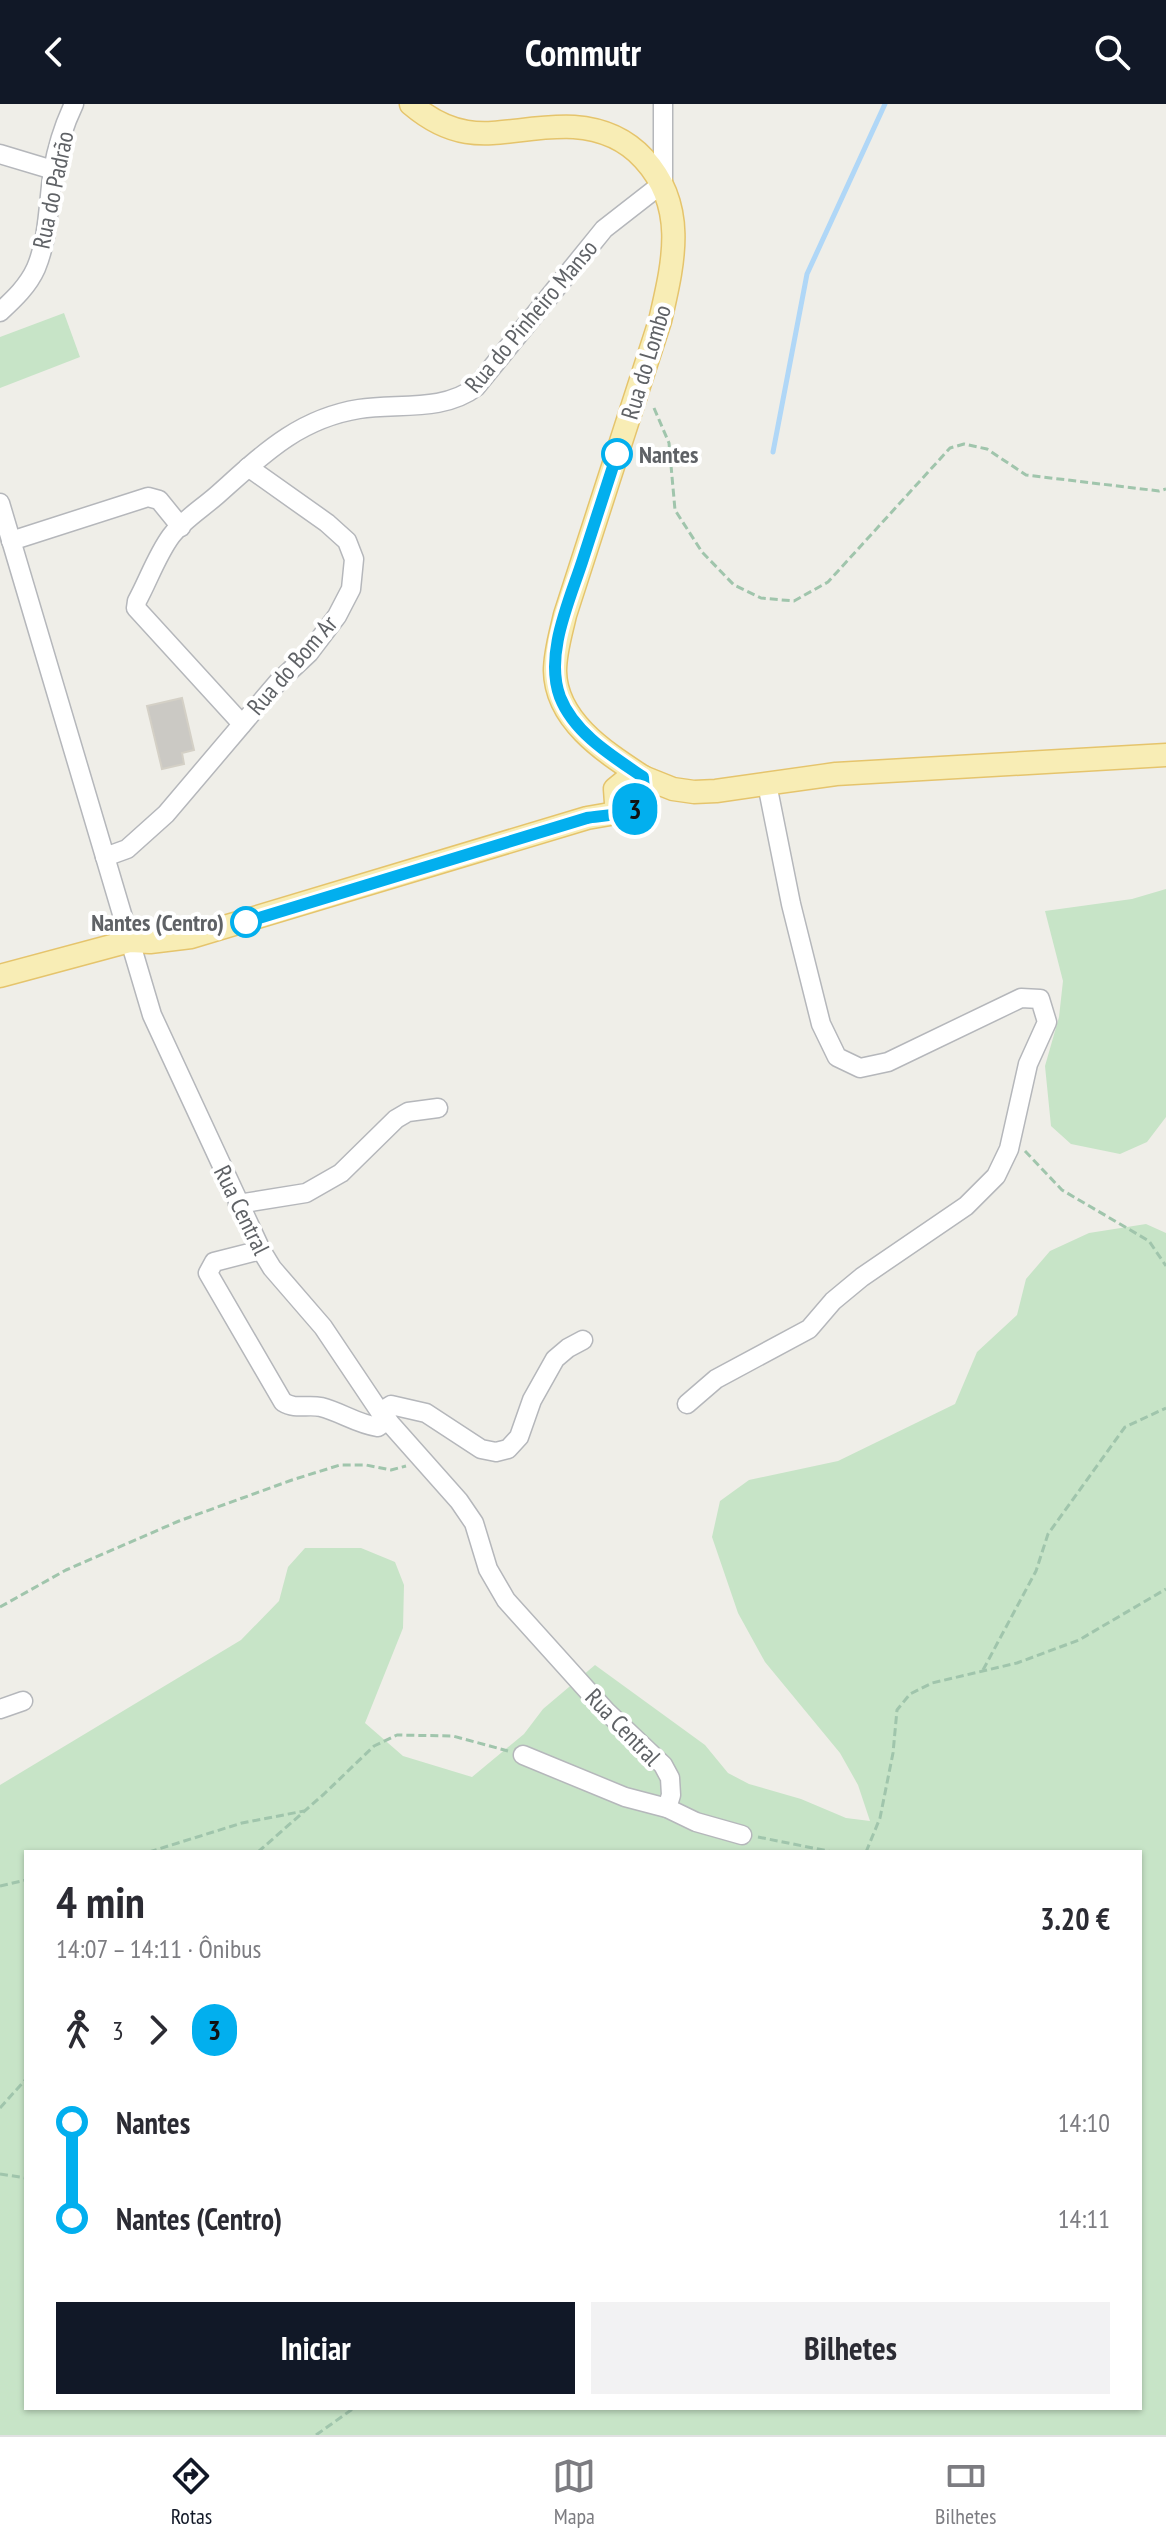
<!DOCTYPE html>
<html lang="pt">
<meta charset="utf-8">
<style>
body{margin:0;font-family:"PT Sans Narrow",sans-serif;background:#f2f2f3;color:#2b2b33;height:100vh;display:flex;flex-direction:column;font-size:30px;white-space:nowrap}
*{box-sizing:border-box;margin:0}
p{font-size:26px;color:#7c7c81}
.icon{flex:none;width:44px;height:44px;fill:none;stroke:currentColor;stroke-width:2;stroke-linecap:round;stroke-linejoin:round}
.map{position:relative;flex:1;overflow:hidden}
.panel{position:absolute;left:24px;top:1746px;width:1118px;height:560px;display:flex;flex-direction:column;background:#fff;border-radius:0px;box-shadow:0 2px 6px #0004}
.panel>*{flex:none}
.badge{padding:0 16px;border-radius:26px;font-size:28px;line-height:52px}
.map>.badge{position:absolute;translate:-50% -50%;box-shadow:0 0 0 4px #fff}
.legs{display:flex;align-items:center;gap:12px;height:88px;padding:0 32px;font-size:26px}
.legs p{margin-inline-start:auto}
.headline{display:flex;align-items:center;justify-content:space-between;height:136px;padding:0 32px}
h1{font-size:44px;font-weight:700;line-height:60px}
.primary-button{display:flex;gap:16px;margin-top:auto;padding:16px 32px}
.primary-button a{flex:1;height:92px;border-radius:0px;background:#111827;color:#fff;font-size:32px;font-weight:700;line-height:92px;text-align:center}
.primary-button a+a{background:#f2f2f3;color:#2b2b33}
ul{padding:0 32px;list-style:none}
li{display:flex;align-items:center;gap:28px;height:96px;font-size:30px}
li i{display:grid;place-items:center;width:12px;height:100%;margin:0 10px;background:currentColor}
li i::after{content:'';width:20px;height:20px;margin:-10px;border:6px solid;border-radius:50%;background:#fff}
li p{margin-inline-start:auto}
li:first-child i{background:linear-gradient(#0000 50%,currentColor 0)}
li:last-child i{background:linear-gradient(currentColor 50%,#0000 0)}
header{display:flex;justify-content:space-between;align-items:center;height:104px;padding:0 32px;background:#111827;color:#fff;font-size:36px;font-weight:700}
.tab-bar{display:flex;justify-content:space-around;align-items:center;height:112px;border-top:2px solid #e1e1e2;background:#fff;font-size:22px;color:#7c7c81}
.tab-bar a{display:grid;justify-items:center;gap:4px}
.tab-bar .on{color:#111827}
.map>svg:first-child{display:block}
.green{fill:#c7e4c7;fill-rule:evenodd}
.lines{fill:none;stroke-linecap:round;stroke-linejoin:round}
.stream{stroke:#b0d7f7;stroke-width:5}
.building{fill:#cbc9c4;stroke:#d4d0c6;stroke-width:2}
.minor-casing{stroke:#b5b7bb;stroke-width:21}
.major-casing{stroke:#e5c46c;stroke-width:25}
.path{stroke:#a0c5ac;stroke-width:3;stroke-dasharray:8 4;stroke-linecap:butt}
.minor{stroke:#fff;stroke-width:18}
.major{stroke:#f8edb5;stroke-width:22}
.line-1-casing{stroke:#fff;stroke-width:18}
.line-1{stroke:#02afee;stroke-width:12}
.stop-1-dot{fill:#fff;stroke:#02afee;stroke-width:4}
.labels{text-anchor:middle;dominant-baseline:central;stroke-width:8;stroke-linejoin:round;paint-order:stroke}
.street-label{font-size:24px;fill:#5f6266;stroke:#fff}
.stop-label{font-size:24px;font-weight:bold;fill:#5f6266;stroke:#fff;text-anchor:start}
</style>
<header><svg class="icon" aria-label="back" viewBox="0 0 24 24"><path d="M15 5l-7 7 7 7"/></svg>Commutr<svg class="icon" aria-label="search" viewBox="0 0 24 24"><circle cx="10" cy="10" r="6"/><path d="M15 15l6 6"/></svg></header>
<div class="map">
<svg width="1166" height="2331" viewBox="0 0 1166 2331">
<rect width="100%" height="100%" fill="#efeee8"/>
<g class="green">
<path d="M64,209L80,253L0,284V233Z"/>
<path d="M1166,785V1013L1147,1038L1120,1050L1071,1040L1051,1022L1045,962L1059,913L1063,877L1045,807L1132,795Z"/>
<path d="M1146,1120L1166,1129V2331H0V1681L241,1536L279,1497L288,1463L305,1444H361L395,1458L404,1481L403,1524L365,1619L403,1652L472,1673L524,1630L543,1605L595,1561L705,1641L728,1669L749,1680L801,1695L846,1714L870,1717L858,1681L840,1649L765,1558L738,1509L712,1433L720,1397L749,1376L838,1357L955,1300L977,1248L1017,1211L1026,1175L1050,1147L1089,1129ZM26,1748H1140V2304H26Z"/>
</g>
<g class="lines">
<path class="stream" d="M773,348L807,170L885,0"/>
</g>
<path class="building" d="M182,594L194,646L182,649L184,660L162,665L147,602Z"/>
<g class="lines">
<g class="minor-casing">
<g id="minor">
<path d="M0,50L53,66"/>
<path d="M0,208C14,195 28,182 36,164C49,133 48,99 53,66C57,43 64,21 74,0"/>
<path d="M0,399L152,911L261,1146L272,1164L323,1223L380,1308L459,1397L474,1419L488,1465L506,1496L606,1607L663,1661L670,1674L671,1691L667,1704"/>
<path d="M11,437L148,393L159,396L181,423"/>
<path d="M242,620L136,504L137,497C148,477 157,451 171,432C182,417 201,405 216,392C261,352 297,315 359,305C398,299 443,308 476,283L604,125L663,79V0"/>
<path d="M105,753L127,745L166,710L278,578L309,549L337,512L351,485L354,455L347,437L327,419L248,363"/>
<path d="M238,1100L306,1089L341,1069L396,1015L408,1008L438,1004"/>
<path d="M261,1146L214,1158L208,1169L283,1298C296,1306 307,1300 321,1303C341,1308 357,1320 378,1323L388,1316"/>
<path d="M687,1300L716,1275L809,1225L833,1197L862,1173L966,1102L996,1072L1009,1045L1028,960L1047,918L1040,895L1021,894L888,958L860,964L837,953L821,920L791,800L767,680"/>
<path d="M380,1308L391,1301L426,1309L481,1345L496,1348L508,1345L519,1333L532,1296L555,1255L568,1244L583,1236"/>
<path d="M0,1605L23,1597"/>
<path d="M523,1651L625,1693L667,1704L696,1718L742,1731"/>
</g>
</g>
<g class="major-casing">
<g id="major">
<path d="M411,0C470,50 507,20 574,23C602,25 625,34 644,55C688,103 673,160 660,217L565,511C561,529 555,548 555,567C556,617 605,648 643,673"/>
<path d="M632,675L643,673L673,685L694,688L716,687L836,670L1166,651"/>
<path d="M628,706L616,699L615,685L626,676L636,677L642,682"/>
<path d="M0,872L130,837L150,838L191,833L587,714L633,706L644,695L643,673"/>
</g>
</g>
<g class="path">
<path d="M654,304L669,339L675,406L702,448L734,481L761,494L794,497L828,478L950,344L964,340L987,345L1026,371L1159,387L1166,385"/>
<path d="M1025,1047L1062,1086L1149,1137L1166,1162"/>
<path d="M0,1503L66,1466L179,1417L292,1376L340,1361H366L391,1366L406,1362"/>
<path d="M983,1566L1036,1467L1048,1430L1125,1323L1166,1304"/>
<path d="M758,1733L833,1748"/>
<path d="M149,1748L242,1719L304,1707"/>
<path d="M258,1748L324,1690L374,1642L397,1631L453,1632L508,1647"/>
<path d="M866,1748L880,1714L893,1649L897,1606L910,1590L932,1579L1017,1559L1079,1536L1166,1485"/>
<path d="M0,1782L26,1776"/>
<path d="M0,2004L26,1975"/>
<path d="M0,2070L26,2074"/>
<path d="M316,2331L354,2304"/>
</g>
<use href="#minor" class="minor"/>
<use href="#major" class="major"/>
</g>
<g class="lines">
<g class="line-1-casing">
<path id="line-1" d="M246,818L587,714C602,711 642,712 644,692C645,687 643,679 643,673C612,652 574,629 560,593C544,550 570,496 583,455C594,420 606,385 617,350"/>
</g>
<use href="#line-1" class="line-1"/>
</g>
<g class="stop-1-dot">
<circle cx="617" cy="350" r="14"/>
<circle cx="246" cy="818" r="14"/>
</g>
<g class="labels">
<g class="street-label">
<text transform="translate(53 86) rotate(-78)">Rua do Padrão</text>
<text transform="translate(531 212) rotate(-50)">Rua do Pinheiro Manso</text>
<text transform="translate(646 258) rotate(-73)">Rua do Lombo</text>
<text transform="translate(292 561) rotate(-49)">Rua do Bom Ar</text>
<text transform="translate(242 1106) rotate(64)">Rua Central</text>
<text transform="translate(623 1623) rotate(46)">Rua Central</text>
</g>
<g class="stop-label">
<text x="639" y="350">Nantes</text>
<text x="224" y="818" text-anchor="end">Nantes (Centro)</text>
</g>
</g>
</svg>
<b class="badge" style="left:635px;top:705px;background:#02afee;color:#111">3</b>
<section class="panel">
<div class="headline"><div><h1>4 min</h1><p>14:07 – 14:11 · Ônibus</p></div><b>3.20 €</b></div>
<div class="legs"><svg class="icon" aria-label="walk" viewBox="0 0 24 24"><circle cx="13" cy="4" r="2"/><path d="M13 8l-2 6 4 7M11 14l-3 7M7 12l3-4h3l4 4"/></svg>3<svg class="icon" aria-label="forward" viewBox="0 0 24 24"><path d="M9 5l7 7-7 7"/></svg><b class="badge" style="background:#02afee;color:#111">3</b></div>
<ul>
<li><i style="color:#02afee"></i><b>Nantes</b><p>14:10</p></li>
<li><i style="color:#02afee"></i><b>Nantes (Centro)</b><p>14:11</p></li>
</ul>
<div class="primary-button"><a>Iniciar</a><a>Bilhetes</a></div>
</section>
</div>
<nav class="tab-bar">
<a class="on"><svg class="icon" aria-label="directions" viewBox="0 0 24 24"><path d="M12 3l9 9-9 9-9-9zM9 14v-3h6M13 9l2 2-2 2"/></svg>Rotas</a>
<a><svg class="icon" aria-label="map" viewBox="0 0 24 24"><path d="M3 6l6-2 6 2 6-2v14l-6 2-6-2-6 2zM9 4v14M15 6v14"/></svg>Mapa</a>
<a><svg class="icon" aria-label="tickets" viewBox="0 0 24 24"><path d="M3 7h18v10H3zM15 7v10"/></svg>Bilhetes</a>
</nav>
